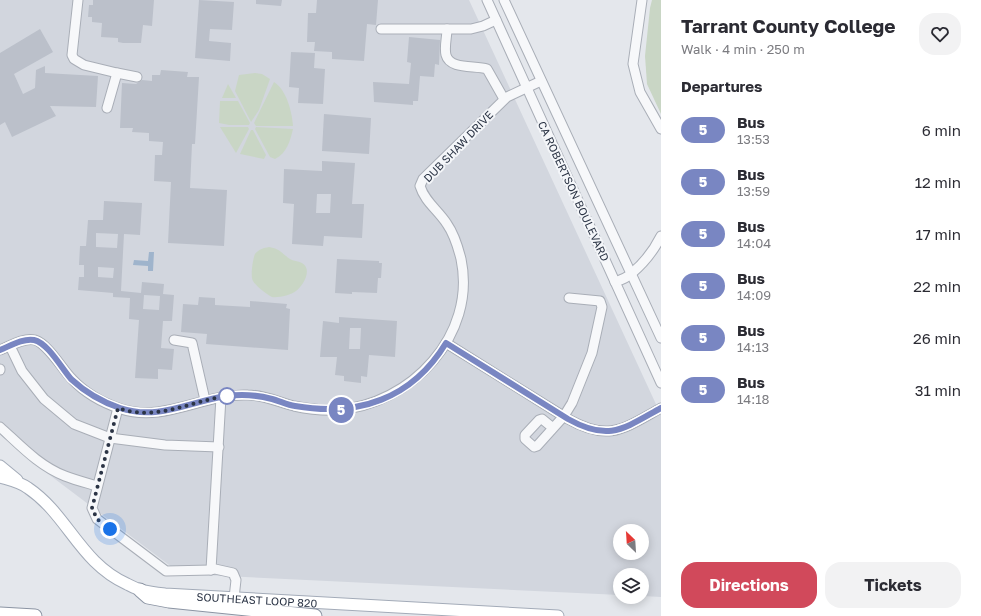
<!DOCTYPE html>
<meta charset="utf-8">
<style>
body{margin:0;font-family:"Golos Text",sans-serif;background:#f2f2f3;color:#2b2b33;height:100vh;display:flex;flex-direction:column;font-size:15px;white-space:nowrap}
*{box-sizing:border-box;margin:0}
p{font-size:13px;color:#7c7c81}
.icon{flex:none;width:22px;height:22px;fill:none;stroke:currentColor;stroke-width:2;stroke-linecap:round;stroke-linejoin:round}
.map{position:relative;flex:1;overflow:hidden}
.drawer{display:flex;flex-direction:column;background:#fff;width:320px}
.drawer>*{flex:none}
.badge{padding:0 8px;border-radius:13px;font-size:14px;line-height:26px}
.needle{width:26px;rotate:335deg}
.controls{position:absolute;left:613px;top:524px;display:grid;gap:8px}
.controls a{display:grid;place-items:center;width:36px;height:36px;border-radius:50%;background:#fff;box-shadow:0 2px 10px #0003;font-size:20px}
.you{position:absolute;width:20px;height:20px;margin:-10px;border:3px solid #fff;border-radius:50%;background:#1a73e8;box-shadow:0 0 0 6px #1a73e833}
.map>.badge{position:absolute;translate:-50% -50%;box-shadow:0 0 0 2px #fff}
h2{padding:0 20px;font-size:15px;line-height:36px}
.round{display:grid;place-items:center;flex:none;width:42px;height:42px;border-radius:16px;background:#f2f2f3}
.head{display:flex;align-items:center;justify-content:space-between;height:68px;padding:0 20px}
h1{font-size:19px;font-weight:700;line-height:30px}
.action{display:flex;gap:8px;margin-top:auto;padding:8px 20px}
.action a{flex:1;height:46px;border-radius:16px;background:#d1495b;color:#fff;font-size:16px;font-weight:700;line-height:46px;text-align:center}
.action a+a{background:#f2f2f3;color:#2b2b33}
ul{padding:0;list-style:none}
li{display:flex;align-items:center;gap:12px;height:52px;padding:0 20px}
li div{flex:1}
li b{display:block;font-size:15px}
li em{font-style:normal}
li .badge{min-width:44px;font-weight:700;text-align:center}
main{display:flex;flex:1;min-height:0}
.map>svg:first-child{display:block}
.built{fill:#d2d6de;fill-rule:evenodd}
.green{fill:#c9d6c5}
.water{fill:#9fb4cc}
.building{fill:#bbc0ca;fill-rule:evenodd}
.lines{fill:none;stroke-linecap:round;stroke-linejoin:round}
.minor-casing{stroke:#a9aeb7;stroke-width:11}
.major-casing{stroke:#a3abb8;stroke-width:13}
.highway-casing{stroke:#8b94a3;stroke-width:15}
.minor{stroke:#f7f8fa;stroke-width:9}
.major{stroke:#fff;stroke-width:11}
.highway{stroke:#fff;stroke-width:13}
.line-casing{stroke:#fff;stroke-width:9}
.line{stroke:#7986c2;stroke-width:6}
.walk{stroke:#2b3445;stroke-width:4;stroke-dasharray:0 7.2}
.stop-dot{fill:#fff;stroke:#7986c2;stroke-width:2}
.labels{text-anchor:middle;dominant-baseline:central;stroke-width:4;stroke-linejoin:round;paint-order:stroke}
.street-label{font-size:11px;fill:#2b3445;stroke:#f4f6f9}
</style>
<main>
<div class="map">
<svg width="661" height="616" viewBox="0 0 661 616">
<rect width="100%" height="100%" fill="#e4e7ec"/>
<path class="built" d="M0,0H469L661,415V597L642,596V575H620V595L181,574L39,467L0,425ZM620,531H642V553H620Z"/>
<g class="green">
<path d="M652,0H661V114L647,84L645,56L650,8Z"/>
<path d="M255,73L262,74L270,79L259,110L251,122L235,91L239,75Z"/>
<path d="M274,82C287,90 292,113 293,126H256L254,123Z"/>
<path d="M228,84L236,98H222Z"/>
<path d="M220,101H238L250,123L249,125H229L219,123Z"/>
<path d="M220,127H248L249,129L236,153Z"/>
<path d="M256,127L293,129C290,141 287,153 275,159L270,157L255,129Z"/>
<path d="M251,130H253L266,155L264,159L240,154Z"/>
<path d="M269,247C281,249 281,253 290,259C293,261 298,261 302,263C313,269 303,286 296,291C291,295 278,298 272,297C267,295 255,285 253,281C250,277 253,258 255,254C259,249 264,248 269,247Z"/>
</g>
<path class="water" d="M149,252H154L153,271H148V266L133,265L134,260L148,261Z"/>
<g class="building">
<path d="M93,0H154L152,26L143,25L141,43H123L118,42V38L101,37L102,23L92,22V17H88L89,5H93Z"/>
<path d="M199,0L234,2L232,30L210,29L209,41L231,43L230,61L195,58Z"/>
<path d="M256,0H282L281,6L256,4Z"/>
<path d="M317,0H378L376,25L367,24L364,61L332,59V52L314,51L315,42H307L308,13H316Z"/>
<path d="M40,29L53,52L14,74L23,94L35,88L36,70L45,66V73L98,76L96,107L50,106L56,116L12,137L5,122L0,125V53Z"/>
<path d="M409,37L440,40L439,65L435,64L434,77L420,76L418,101H413V105L374,102L373,82L409,84L411,63L407,62Z"/>
<path d="M291,52L315,53L314,68L325,69L323,104L298,103L299,88L289,87Z"/>
<path d="M161,70L188,72L187,77H199L195,144H192L190,188L227,190L224,246L168,243L171,182L154,181L155,155H162L163,142L149,141V133L132,132L133,128H120L122,83L136,84L142,80L152,81V75H160Z"/>
<path d="M324,114L371,118L369,154L322,151Z"/>
<path d="M322,161L355,163L352,204H364L362,238L324,236L323,246L292,244L294,204L283,203L284,169L322,171ZM317,194H331L330,213H316Z"/>
<path d="M104,201L142,203L140,235L124,234L121,291L141,293L142,282L164,284L163,294L174,295L172,321H163L161,348L174,349L172,370L158,369V379L135,378L139,320L129,319L130,298L113,297V293L78,290L79,277H84V265H79L80,246H86L88,220H103ZM96,233L118,234L117,248L96,247ZM98,267L114,268L113,278L98,277ZM144,295L160,296L159,310L143,309Z"/>
<path d="M337,259L379,261V263H382L381,278H378L377,293L352,292V294L335,293Z"/>
<path d="M199,297L215,298V305L250,307V301L287,304L286,308L290,309L288,350L206,344L207,334L181,332L183,304L198,305Z"/>
<path d="M339,317L397,321L395,357L369,355L367,377L361,376V383L344,381V376L335,375L337,357H320L323,321L339,323ZM350,328H361L360,349H349Z"/>
</g>
<g class="lines">
<g class="minor-casing">
<g id="minor">
<path d="M78,0L72,55L74,59L84,65L117,73L107,108"/>
<path d="M487,0L661,383"/>
<path d="M504,0L661,338"/>
<path d="M642,0L633,64L640,92L661,129"/>
<path d="M381,29H471L483,26L496,20"/>
<path d="M447,29C447,37 444,47 446,55C450,70 475,65 487,69L504,99"/>
<path d="M117,73L137,77"/>
<path d="M615,282C621,280 628,277 632,273C644,263 654,250 661,236"/>
<path d="M174,340L192,343L205,400"/>
<path d="M446,343L568,419C609,442 623,429 661,408"/>
<path d="M10,346L22,371L44,399L74,424L110,438L165,445L219,447"/>
<path d="M0,350C10,346 24,337 35,340C48,344 62,369 72,379C85,393 103,403 121,409C165,423 204,393 248,395C264,395 278,402 294,406C308,409 323,411 337,410C411,405 477,335 461,259C458,247 454,234 447,224C438,210 425,202 420,186L423,179L507,97L541,81"/>
<path d="M0,369V370"/>
<path d="M221,397L211,570L215,569L233,573L236,580L234,598"/>
<path d="M118,408L92,508L97,519L166,571L211,570"/>
<path d="M0,427C20,445 39,466 65,476C75,480 87,483 97,486"/>
<path d="M553,428L542,419L539,420L525,435V439L534,447L537,446L564,416L572,403L592,353L602,307L600,301L569,298"/>
</g>
</g>
<g class="major-casing">
<g id="major">
<path d="M0,466L17,480"/>
<path id="s1" d="M0,477C10,480 20,482 28,488C68,515 80,563 127,584C131,586 136,589 141,590C149,592 157,593 165,594L558,616"/>
</g>
</g>
<g class="highway-casing">
<g id="highway">
<path d="M140,590L148,597L169,601L315,616"/>
<path d="M0,614L35,616"/>
</g>
</g>
<use href="#minor" class="minor"/>
<use href="#major" class="major"/>
<use href="#highway" class="highway"/>
</g>
<g class="lines">
<g class="line-casing">
<path id="line" d="M0,350C10,346 23,338 34,340C48,343 62,369 71,379C85,392 102,402 120,408C159,421 190,401 227,396C242,394 257,395 272,399C280,401 287,405 295,406C358,417 412,399 446,343L568,419C609,442 623,429 661,408"/>
</g>
<use href="#line" class="line"/>
<path class="walk" d="M110,529L97,519L92,508L118,408C156,422 190,401 227,396"/>
</g>
<circle class="stop-dot" cx="227" cy="396" r="8"/>
<g class="labels">
<g class="street-label">
<text transform="translate(458 146) rotate(-46)">DUB SHAW DRIVE</text>
<text transform="translate(574 191) rotate(65)">CA ROBERTSON BOULEVARD</text>
<text stroke="none"><textPath href="#s1" startOffset="301">SOUTHEAST LOOP 820</textPath></text>
</g>
</g>
</svg>
<div class="controls">
<a><svg class="needle" viewBox="-14 -14 28 28"><path d="M0-13l5 13h-10z" fill="#e53935"/><path d="M0 13l5-13h-10z" fill="#7c7c81"/></svg></a>
<a><svg class="icon" aria-label="layers" viewBox="0 0 24 24"><path d="M12 4l9 5-9 5-9-5zM3 14l9 5 9-5"/></svg></a>
</div>
<div class="you" style="left:110px;top:529px"></div>
<b class="badge" style="left:341px;top:410px;background:#7986c2;color:#fff">5</b>
</div>
<section class="drawer">
<div class="head"><div><h1>Tarrant County College</h1><p>Walk · 4 min · 250 m</p></div><a class="round"><svg class="icon" aria-label="heart" viewBox="0 0 24 24"><path d="M12 20l-8-8c-3-5 5-10 8-4 3-6 11-1 8 4z"/></svg></a></div>
<h2>Departures</h2>
<ul>
<li><span class="badge" style="background:#7986c2;color:#fff">5</span><div><b>Bus</b><p>13:53</p></div><em>6 min</em></li>
<li><span class="badge" style="background:#7986c2;color:#fff">5</span><div><b>Bus</b><p>13:59</p></div><em>12 min</em></li>
<li><span class="badge" style="background:#7986c2;color:#fff">5</span><div><b>Bus</b><p>14:04</p></div><em>17 min</em></li>
<li><span class="badge" style="background:#7986c2;color:#fff">5</span><div><b>Bus</b><p>14:09</p></div><em>22 min</em></li>
<li><span class="badge" style="background:#7986c2;color:#fff">5</span><div><b>Bus</b><p>14:13</p></div><em>26 min</em></li>
<li><span class="badge" style="background:#7986c2;color:#fff">5</span><div><b>Bus</b><p>14:18</p></div><em>31 min</em></li>
</ul>
<div class="action"><a>Directions</a><a>Tickets</a></div>
</section>
</main>
